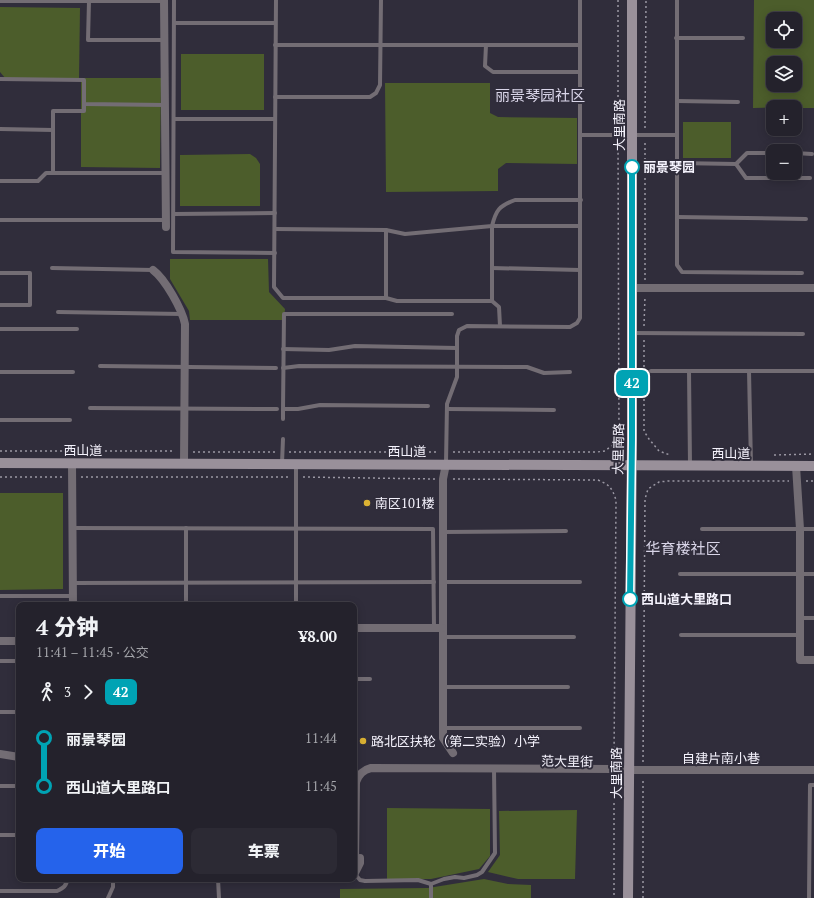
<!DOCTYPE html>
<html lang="zh">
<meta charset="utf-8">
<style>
body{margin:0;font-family:"PT Serif","Noto Sans SC",serif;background:#2c2a34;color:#f1f3f6;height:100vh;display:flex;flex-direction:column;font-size:15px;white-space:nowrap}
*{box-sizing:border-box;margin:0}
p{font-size:13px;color:#a3a4a9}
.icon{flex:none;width:22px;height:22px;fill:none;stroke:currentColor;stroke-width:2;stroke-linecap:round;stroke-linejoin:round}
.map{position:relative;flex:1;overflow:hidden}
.panel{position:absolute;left:16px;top:602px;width:341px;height:280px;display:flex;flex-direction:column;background:#24222c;border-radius:8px;box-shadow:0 2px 10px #0003,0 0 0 1px #413f48}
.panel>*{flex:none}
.badge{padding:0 8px;border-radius:6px;font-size:14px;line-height:26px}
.tools{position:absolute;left:766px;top:12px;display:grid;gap:8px}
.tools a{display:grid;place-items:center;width:36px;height:36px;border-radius:8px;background:#24222c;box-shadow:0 2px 10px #0003,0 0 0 1px #413f48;font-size:20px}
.map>.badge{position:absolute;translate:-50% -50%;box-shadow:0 0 0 2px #fff}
.legs{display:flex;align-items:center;gap:6px;height:44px;padding:0 20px;font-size:13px}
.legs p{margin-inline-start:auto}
.headline{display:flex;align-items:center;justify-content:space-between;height:68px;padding:0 20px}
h1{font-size:22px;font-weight:800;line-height:30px}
.button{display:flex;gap:8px;margin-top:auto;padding:8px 20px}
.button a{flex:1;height:46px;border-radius:8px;background:#2563eb;color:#fff;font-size:16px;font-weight:800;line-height:46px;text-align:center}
.button a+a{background:#2c2a34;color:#f1f3f6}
ul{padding:0 20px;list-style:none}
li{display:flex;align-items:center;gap:14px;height:48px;font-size:15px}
li i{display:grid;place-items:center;width:6px;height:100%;margin:0 5px;background:currentColor}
li i::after{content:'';width:10px;height:10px;margin:-5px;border:3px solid;border-radius:50%;background:#24222c}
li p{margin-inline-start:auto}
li:first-child i{background:linear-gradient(#0000 50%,currentColor 0)}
li:last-child i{background:linear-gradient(currentColor 50%,#0000 0)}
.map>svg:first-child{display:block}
.green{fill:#4c5d2b;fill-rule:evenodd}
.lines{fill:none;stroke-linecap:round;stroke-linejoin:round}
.path{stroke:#9b98a4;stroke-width:1.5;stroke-dasharray:2 3;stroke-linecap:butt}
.lane{stroke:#736d74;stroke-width:4}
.street{stroke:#736d74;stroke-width:8}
.secondary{stroke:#99909a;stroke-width:10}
.line-1-casing{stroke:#fff;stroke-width:9}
.line-1{stroke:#00a3b4;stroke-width:6}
.stop-1-dot{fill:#fff;stroke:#00a3b4;stroke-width:2}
.poi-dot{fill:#dbb233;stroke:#302d3b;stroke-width:1.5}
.labels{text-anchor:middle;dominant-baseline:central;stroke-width:4;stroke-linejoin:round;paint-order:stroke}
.street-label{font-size:13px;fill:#f5f3fd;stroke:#302d3b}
.stop-label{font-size:13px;font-weight:bold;fill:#f5f3fd;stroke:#302d3b;text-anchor:start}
.poi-label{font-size:13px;fill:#f5f3fd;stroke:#302d3b;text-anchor:start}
.quarter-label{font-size:15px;fill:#d9d5e8;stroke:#302d3b}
</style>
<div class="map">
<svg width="814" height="898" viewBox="0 0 814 898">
<rect width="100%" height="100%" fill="#302d3b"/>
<g class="green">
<path d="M754,0H814V108H795V107L753,108ZM773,19H795V41H773ZM773,63H795V85H773Z"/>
<path d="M0,7L80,8L79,79H6L0,72Z"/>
<rect x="181" y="54" width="83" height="56"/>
<path d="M81,78H161L160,168L81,167Z"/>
<path d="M385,83H490V113L498,117L577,118V164L506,163L498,169V191L386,192Z"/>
<rect x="683" y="122" width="48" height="36"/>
<path d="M250,154L256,158L260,164V206H180V155Z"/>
<path d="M170,259H268L269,292L285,309L284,320H190L189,311L170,279Z"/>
<path d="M0,493H63V589L0,590Z"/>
<path d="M387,808L490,809V856L479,869L431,879H387Z"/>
<path d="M577,810L575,879H518L488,872L500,855L499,811Z"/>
<path d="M484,879L508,884L531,885V898H340V889L428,888Z"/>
</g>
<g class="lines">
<g class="path">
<path d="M618,0V128"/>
<path d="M645,128L646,0"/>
<path d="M645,280V142"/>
<path d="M644,326L645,296"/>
<path d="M644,340V368"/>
<path d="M644,374V431L649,439L659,451L670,455"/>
<path d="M0,451H175"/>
<path d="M193,452H275"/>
<path d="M289,452H439"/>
<path d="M453,452H597L605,451L619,440L618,142"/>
<path d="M774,455L814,454"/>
<path d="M0,477H63"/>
<path d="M81,477H289"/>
<path d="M303,477L435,479"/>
<path d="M453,479L598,480C610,485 612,488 616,500L614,760"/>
<path d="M806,481H814"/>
<path d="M643,762L645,499L648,489L659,482L668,481H789"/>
<path d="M614,778V898"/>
<path d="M643,898V778"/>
</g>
<g class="lane">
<path d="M174,0L173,252L275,253"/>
<path d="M276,0L274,287L283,298H386L397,301H492L499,307L500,326"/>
<path d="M677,0V265L682,272L802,273"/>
<path d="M0,1H89L88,40H164"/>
<path d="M89,1H164"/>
<path d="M174,23H275"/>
<path d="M676,38H743"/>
<path d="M275,45H580"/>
<path d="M486,45L485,66L493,72H580"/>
<path d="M0,79L84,80V104L165,105"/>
<path d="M275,97H370L376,93L380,85L381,0"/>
<path d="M677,101L738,102"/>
<path d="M174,119H275"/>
<path d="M0,129L53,130V111H84V104"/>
<path d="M53,130V173"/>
<path d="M580,135H677"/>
<path d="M773,153H747L736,164L746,178H810"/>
<path d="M795,153L812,154"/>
<path d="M677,163L736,164"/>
<path d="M0,181H38L46,173H165"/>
<path d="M174,214L275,213"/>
<path d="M677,217L806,219"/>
<path d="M0,220H166"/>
<path d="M275,229L386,230L405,234L492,226C496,210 499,206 515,200H581"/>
<path d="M386,230V298"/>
<path d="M52,268L153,270"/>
<path d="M492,268L580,270"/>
<path d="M0,273H30V305H0"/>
<path d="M492,301V226H580"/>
<path d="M58,312L182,314"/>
<path d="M0,329H77"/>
<path d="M632,333L803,334"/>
<path d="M283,349L329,350L355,346L457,348"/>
<path d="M100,366L276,368"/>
<path d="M283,368L299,366L527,367L544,373L570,372"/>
<path d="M651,371H814"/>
<path d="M689,371L690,465"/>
<path d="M749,371L751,465"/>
<path d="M0,372H73"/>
<path d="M90,408L277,409"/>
<path d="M283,409L284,314H452"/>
<path d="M447,409L554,410"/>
<path d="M283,419V409H298L320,405L428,406"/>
<path d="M0,420H70"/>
<path d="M282,463L283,439"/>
<path d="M446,463L447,404L457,377V336L459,330L467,326L570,327L577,323L580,318V0"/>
<path d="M296,464V605"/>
<path d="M73,528L433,529L434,628"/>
<path d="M186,528V605"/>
<path d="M702,529H814"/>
<path d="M443,532L566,531"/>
<path d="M680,574H814"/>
<path d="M443,582H580"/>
<path d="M73,583L434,582"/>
<path d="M0,596H73"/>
<path d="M800,618H814"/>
<path d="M681,635H799"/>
<path d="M443,637H574"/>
<path d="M0,661H19"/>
<path d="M354,679H370"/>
<path d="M443,687H568"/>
<path d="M0,712H19"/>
<path d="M443,728H580"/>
<path d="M0,786H19"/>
<path d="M0,835H19"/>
<path d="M354,873L360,880L365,881L418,880L431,884"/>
<path d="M218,879L219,898"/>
<path d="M0,891H57C63,888 67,886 67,879"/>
<path d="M108,898L113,887V879"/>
<path d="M431,898V884L444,879L455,877L464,878L477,875L482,872L495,853L494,769"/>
<path d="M809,898L810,785H814"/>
</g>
<g class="street">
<path d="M164,0L166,227"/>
<path d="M153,270C165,279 182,309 185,324L184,463"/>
<path d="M632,288H814"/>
<path d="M72,463L73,605"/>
<path d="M446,464L443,479V738L453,753"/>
<path d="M796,466L800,529V660H814"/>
<path d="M354,628H442"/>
<path d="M0,641H19"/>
<path d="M0,754L19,757"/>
<path d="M354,864L355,861L356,782C359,774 363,770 371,768L614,769L629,770H814"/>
<path d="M354,875L360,863V858"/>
<path d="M201,879H292"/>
</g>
<g class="secondary">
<path d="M0,463L814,466"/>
<path d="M628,898L632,439V0"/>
</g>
</g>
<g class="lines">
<g class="line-1-casing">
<path id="line-1" d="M630,599L632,439V167"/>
</g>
<use href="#line-1" class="line-1"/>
</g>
<g class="stop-1-dot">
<circle cx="632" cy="167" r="7"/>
<circle cx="630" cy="599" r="7"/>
</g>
<g class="poi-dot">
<circle cx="367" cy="503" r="4"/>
<circle cx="363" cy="741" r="4"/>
</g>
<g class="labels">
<g class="street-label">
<text transform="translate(619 125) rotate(-90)">大里南路</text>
<text transform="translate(618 449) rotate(-89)">大里南路</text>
<text x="83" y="450">西山道</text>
<text x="407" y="451">西山道</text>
<text x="731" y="453">西山道</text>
<text x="721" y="758">自建片南小巷</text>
<text transform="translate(567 761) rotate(1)">范大里街</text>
<text transform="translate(616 773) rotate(-90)">大里南路</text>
</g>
<g class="stop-label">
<text x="643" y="167">丽景琴园</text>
<text x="641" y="599">西山道大里路口</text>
</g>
<g class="poi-label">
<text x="375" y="503">南区101楼</text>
<text x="371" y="741">路北区扶轮（第二实验）小学</text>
</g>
<g class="quarter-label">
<text x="540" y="95">丽景琴园社区</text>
<text x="683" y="548">华育楼社区</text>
</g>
</g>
</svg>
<div class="tools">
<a><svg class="icon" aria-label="locate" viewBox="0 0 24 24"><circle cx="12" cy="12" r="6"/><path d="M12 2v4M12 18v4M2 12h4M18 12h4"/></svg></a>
<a><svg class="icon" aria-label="layers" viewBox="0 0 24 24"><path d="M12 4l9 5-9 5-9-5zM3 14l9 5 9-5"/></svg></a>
<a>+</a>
<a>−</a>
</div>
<b class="badge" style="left:632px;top:383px;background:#00a3b4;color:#fff">42</b>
<section class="panel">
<div class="headline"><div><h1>4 分钟</h1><p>11:41 – 11:45 · 公交</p></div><b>¥8.00</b></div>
<div class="legs"><svg class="icon" aria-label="walk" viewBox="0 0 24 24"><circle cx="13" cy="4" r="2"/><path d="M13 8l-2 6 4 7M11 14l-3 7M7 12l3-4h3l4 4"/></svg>3<svg class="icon" aria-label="forward" viewBox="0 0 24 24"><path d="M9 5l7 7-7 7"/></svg><b class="badge" style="background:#00a3b4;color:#fff">42</b></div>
<ul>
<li><i style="color:#00a3b4"></i><b>丽景琴园</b><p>11:44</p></li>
<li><i style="color:#00a3b4"></i><b>西山道大里路口</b><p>11:45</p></li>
</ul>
<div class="button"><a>开始</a><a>车票</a></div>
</section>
</div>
